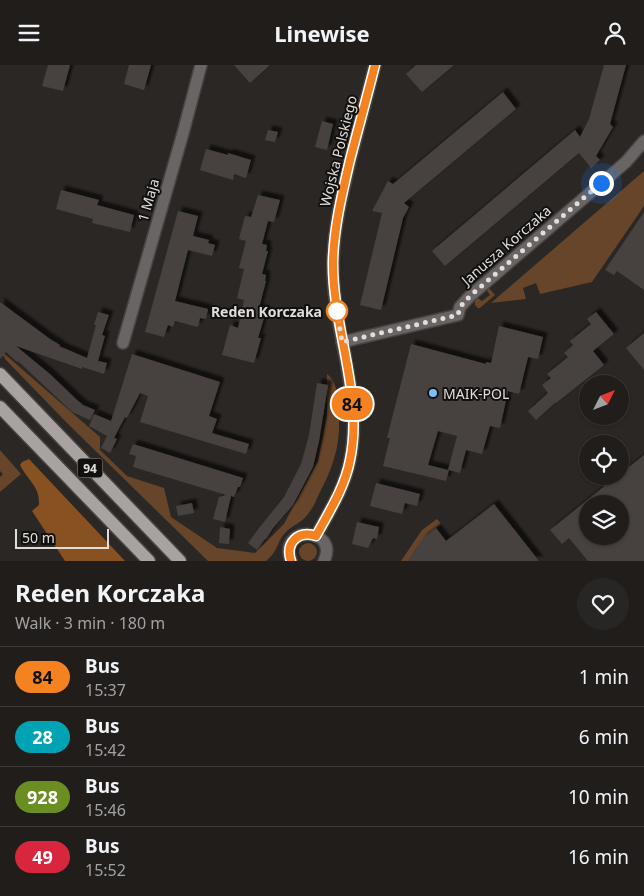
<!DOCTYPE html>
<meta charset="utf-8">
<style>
body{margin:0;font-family:"Noto Sans",sans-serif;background:#282624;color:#f1f3f6;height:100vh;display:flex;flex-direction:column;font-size:19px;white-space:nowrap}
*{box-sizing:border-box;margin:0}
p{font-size:16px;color:#a2a2a3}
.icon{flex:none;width:28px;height:28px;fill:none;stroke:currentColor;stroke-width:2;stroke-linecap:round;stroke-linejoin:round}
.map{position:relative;height:496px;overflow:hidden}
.details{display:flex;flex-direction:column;background:#201d1b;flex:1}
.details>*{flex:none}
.badge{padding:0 10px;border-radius:16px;font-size:18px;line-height:32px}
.needle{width:32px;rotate:48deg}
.buttons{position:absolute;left:579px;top:310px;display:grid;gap:10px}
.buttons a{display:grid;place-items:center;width:50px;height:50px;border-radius:50%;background:#201d1b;box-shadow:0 1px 4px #0004,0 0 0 1px #3d3b3a;font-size:25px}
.scale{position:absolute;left:15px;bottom:12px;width:94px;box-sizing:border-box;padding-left:5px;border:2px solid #e0ddda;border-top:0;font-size:14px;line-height:18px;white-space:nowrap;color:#e0ddda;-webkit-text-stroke:4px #12100f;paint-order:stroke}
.you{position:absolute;width:25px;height:25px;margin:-12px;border:4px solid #fff;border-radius:50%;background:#1a73e8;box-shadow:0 0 0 8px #1a73e833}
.map>.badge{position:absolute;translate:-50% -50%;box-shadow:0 0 0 2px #fff}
.round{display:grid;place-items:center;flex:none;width:52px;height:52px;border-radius:26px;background:#282624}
.headline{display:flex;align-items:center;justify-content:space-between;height:85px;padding:0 15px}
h1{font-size:24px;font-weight:700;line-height:38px}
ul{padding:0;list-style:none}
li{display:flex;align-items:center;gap:15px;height:60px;padding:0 15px;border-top:1px solid #3d3b3a}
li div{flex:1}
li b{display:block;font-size:19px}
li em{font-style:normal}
li .badge{min-width:55px;font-weight:700;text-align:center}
header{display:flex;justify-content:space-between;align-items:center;height:65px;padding:0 15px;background:#201d1b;font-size:22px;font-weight:700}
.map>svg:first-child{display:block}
.green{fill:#66452b}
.forest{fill:#885121}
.building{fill:#47423f;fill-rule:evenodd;filter:url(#shadow)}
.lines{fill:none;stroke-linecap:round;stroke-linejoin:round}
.street-casing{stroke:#484441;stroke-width:14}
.primary-casing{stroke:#484441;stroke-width:15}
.street{stroke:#686564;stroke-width:11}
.primary{stroke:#a8a3a0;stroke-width:12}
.line-casing{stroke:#fff;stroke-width:11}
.line{stroke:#f58220;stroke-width:8}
.walk{stroke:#e0ddda;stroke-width:5;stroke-dasharray:0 9}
.stop-dot{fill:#fff;stroke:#f58220;stroke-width:2.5}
.poi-dot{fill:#81bcfa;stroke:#12100f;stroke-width:2}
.labels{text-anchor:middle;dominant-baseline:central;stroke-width:4;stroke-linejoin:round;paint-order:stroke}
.shield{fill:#12100f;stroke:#a2a09d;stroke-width:1}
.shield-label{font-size:12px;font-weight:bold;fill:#e0ddda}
.street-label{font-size:14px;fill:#e0ddda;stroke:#12100f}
.stop-label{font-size:14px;font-weight:bold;fill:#e0ddda;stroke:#12100f;text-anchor:end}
.poi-label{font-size:14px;fill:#e0ddda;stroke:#12100f;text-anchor:start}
</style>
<header><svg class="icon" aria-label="menu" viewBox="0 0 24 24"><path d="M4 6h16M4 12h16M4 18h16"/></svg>Linewise<svg class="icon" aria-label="person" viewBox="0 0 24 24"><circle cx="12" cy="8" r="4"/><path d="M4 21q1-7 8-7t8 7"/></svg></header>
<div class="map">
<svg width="644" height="496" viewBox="0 0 644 496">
<defs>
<filter id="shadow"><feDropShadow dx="4.5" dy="-4.5" stdDeviation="1" flood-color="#0009"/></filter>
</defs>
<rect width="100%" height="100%" fill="#2b2724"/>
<g class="green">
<path d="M644,106V141L592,217L540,229L536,218L523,223L526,234L491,238Z"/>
<path d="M489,223L495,230L480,243H478L475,240V235L478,233L482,236L490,230L487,226Z"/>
<path d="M0,285L100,372V385L127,411L164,423L171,452L217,483L255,488L284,459L318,396L327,351V309C336,316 337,327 338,337C342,374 336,397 319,429C316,436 313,443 308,449C302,458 292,460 285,468C276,478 278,487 266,496H208L67,358L5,294L4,291H2Z"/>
<path d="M0,385L21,409L0,427V412L3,409L0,406Z"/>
<path d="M437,454L441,459L423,474L408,496H401L422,465Z"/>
<circle cx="308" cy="487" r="9"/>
</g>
<path class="forest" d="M29,394L125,496H65L32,446L39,440C40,421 28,416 20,400L22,397Z"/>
<g class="building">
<path d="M48,0H70L63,26L42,21Z"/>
<path d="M129,0H151L144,25L124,19Z"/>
<path d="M234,0H270L250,18Z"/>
<path d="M416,0H454L422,27L406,9Z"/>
<path d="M604,0H626L610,59L613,62L596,91L600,95L591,103L579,88L445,201L432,186L575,65L580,72L589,54Z"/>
<path d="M503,27L516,44L404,138L409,142L403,153L381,245L360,240L382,148L372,146L388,116L393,119Z"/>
<path d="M322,56L333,59L327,85L315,82Z"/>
<path d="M268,65L278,67L275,77L265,75Z"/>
<path d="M206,84L228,90V88L251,95L246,113L234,109L233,115L200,105Z"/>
<path d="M61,125L99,135L97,140L134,150L130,167L92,158L93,154L56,144Z"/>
<path d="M258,130L280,135L274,157L268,156L262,179L267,180L266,186H268L262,209L266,210L265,216H266L259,243L266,246L258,273H261L254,298L222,290L230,260L238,263L244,235L237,233L244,204L239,203L246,176L239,174L245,151L251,152Z"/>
<path d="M178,146L198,151L193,171L209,175L208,178L215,180L212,191L188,185L175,236L208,244L206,254L200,253L198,262L175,256L173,262L168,260L164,272L145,267Z"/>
<path d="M644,147V225L617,206L614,210L605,205Z"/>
<path d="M0,237L50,274L60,280L59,281L87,293L96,260H94L98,247L109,250L102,270L105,271L98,296L107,298L104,309L82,302V304L16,281L51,310L76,334L83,340L95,345L90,355L72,347L18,296L17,297L6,287L0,294Z"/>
<path d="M596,247L614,269L593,286L604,300L556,338V337L536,355L528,346L548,328L542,320L551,313L547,309L568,292L564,288L573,280L570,276L591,259L587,254Z"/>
<path d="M499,261L543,272L538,294L528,292L519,329L508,326L500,363L490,361L482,389L466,385L460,408L449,405L446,416L383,401L390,373H387L390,361L411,279L486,299V297L491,298ZM438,366L457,371L448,405L428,400Z"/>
<path d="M644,268V305L626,283Z"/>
<path d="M132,289L220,317L209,351L217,354L212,368L249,379L246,389L140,357L148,331L140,328L127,353L125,352L114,373L117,374L110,388L101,383L107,371L89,361L94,349L111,356Z"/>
<path d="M317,318L328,320L319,376L313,402L293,440L273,463L266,474H265L257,485L248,478L259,463L284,432L301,399L309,370Z"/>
<path d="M133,379L243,413L240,422H238L234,432L231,431L225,457L213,454L219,432L226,430L133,402L136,391L129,389Z"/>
<path d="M644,390V496H588L569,473L562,479L550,465L617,411H620V409ZM588,439H620V471H588Z"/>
<path d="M376,418L420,429L417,441L405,438L402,449L370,441Z"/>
<path d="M192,438L194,448L178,451L176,441Z"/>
<path d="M494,439L539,496H408L423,473L436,463L446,476Z"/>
<path d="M357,457L379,462L377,474L373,473L368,483L352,479Z"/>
<path d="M220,462L230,464L229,479L219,478Z"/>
</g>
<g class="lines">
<g class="street-casing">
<g id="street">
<path d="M342,277L458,250L460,242L470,231L626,97L644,76"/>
<path d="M123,278L183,68L201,0"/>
<path d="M316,471C329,447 345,422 350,395C364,329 331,263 333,196C334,160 343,126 351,92C359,61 367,31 375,0"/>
<path d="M291,496C277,459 340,462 324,496"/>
</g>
</g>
<g class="primary-casing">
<g id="primary">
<path d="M0,309L180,496"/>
<path d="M0,342L149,496"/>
</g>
</g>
<use href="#street" class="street"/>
<use href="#primary" class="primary"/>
</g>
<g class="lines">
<g class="line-casing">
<path id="line" d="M291,496C285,478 298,465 316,471C329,447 345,422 350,395C364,329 332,262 333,196C334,162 342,129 350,95C358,64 367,32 375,0"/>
</g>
<use href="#line" class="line"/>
<path class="walk" d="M337,246L342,277L458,250L460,242L470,231L601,118"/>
</g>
<circle class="stop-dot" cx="337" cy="246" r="10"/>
<circle class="poi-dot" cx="433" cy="328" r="5"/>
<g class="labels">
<rect class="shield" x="77.5" y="393.5" width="25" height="19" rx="4"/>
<g class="shield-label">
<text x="90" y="403">94</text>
</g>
<g class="street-label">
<text transform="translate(338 86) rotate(-76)">Wojska Polskiego</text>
<text transform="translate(148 135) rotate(-74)">1 Maja</text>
<text transform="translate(506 180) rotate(-41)">Janusza Korczaka</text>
</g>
<g class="stop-label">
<text x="322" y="246">Reden Korczaka</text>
</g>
<g class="poi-label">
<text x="443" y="328">MAIK-POL</text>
</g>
</g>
</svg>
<div class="buttons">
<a><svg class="needle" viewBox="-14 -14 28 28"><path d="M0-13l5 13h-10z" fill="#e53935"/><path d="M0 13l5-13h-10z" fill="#a2a2a3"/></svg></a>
<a><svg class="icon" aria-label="locate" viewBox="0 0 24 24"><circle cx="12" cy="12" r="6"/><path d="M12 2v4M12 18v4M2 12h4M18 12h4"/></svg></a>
<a><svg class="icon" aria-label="layers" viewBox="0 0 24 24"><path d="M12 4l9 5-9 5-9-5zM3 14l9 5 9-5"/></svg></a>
</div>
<div class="scale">50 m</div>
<div class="you" style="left:601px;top:118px"></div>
<b class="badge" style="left:352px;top:339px;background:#f58220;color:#111">84</b>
</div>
<section class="details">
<div class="headline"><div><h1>Reden Korczaka</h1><p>Walk · 3 min · 180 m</p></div><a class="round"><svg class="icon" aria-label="heart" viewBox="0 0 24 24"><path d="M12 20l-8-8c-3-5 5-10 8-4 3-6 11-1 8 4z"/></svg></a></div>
<ul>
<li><span class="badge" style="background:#f58220;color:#111">84</span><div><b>Bus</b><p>15:37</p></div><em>1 min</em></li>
<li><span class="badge" style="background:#00a3b4;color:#fff">28</span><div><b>Bus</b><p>15:42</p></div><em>6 min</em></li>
<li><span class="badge" style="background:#6b8e23;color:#fff">928</span><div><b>Bus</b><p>15:46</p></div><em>10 min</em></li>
<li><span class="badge" style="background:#d7263d;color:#fff">49</span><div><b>Bus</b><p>15:52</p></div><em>16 min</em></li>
</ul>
</section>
